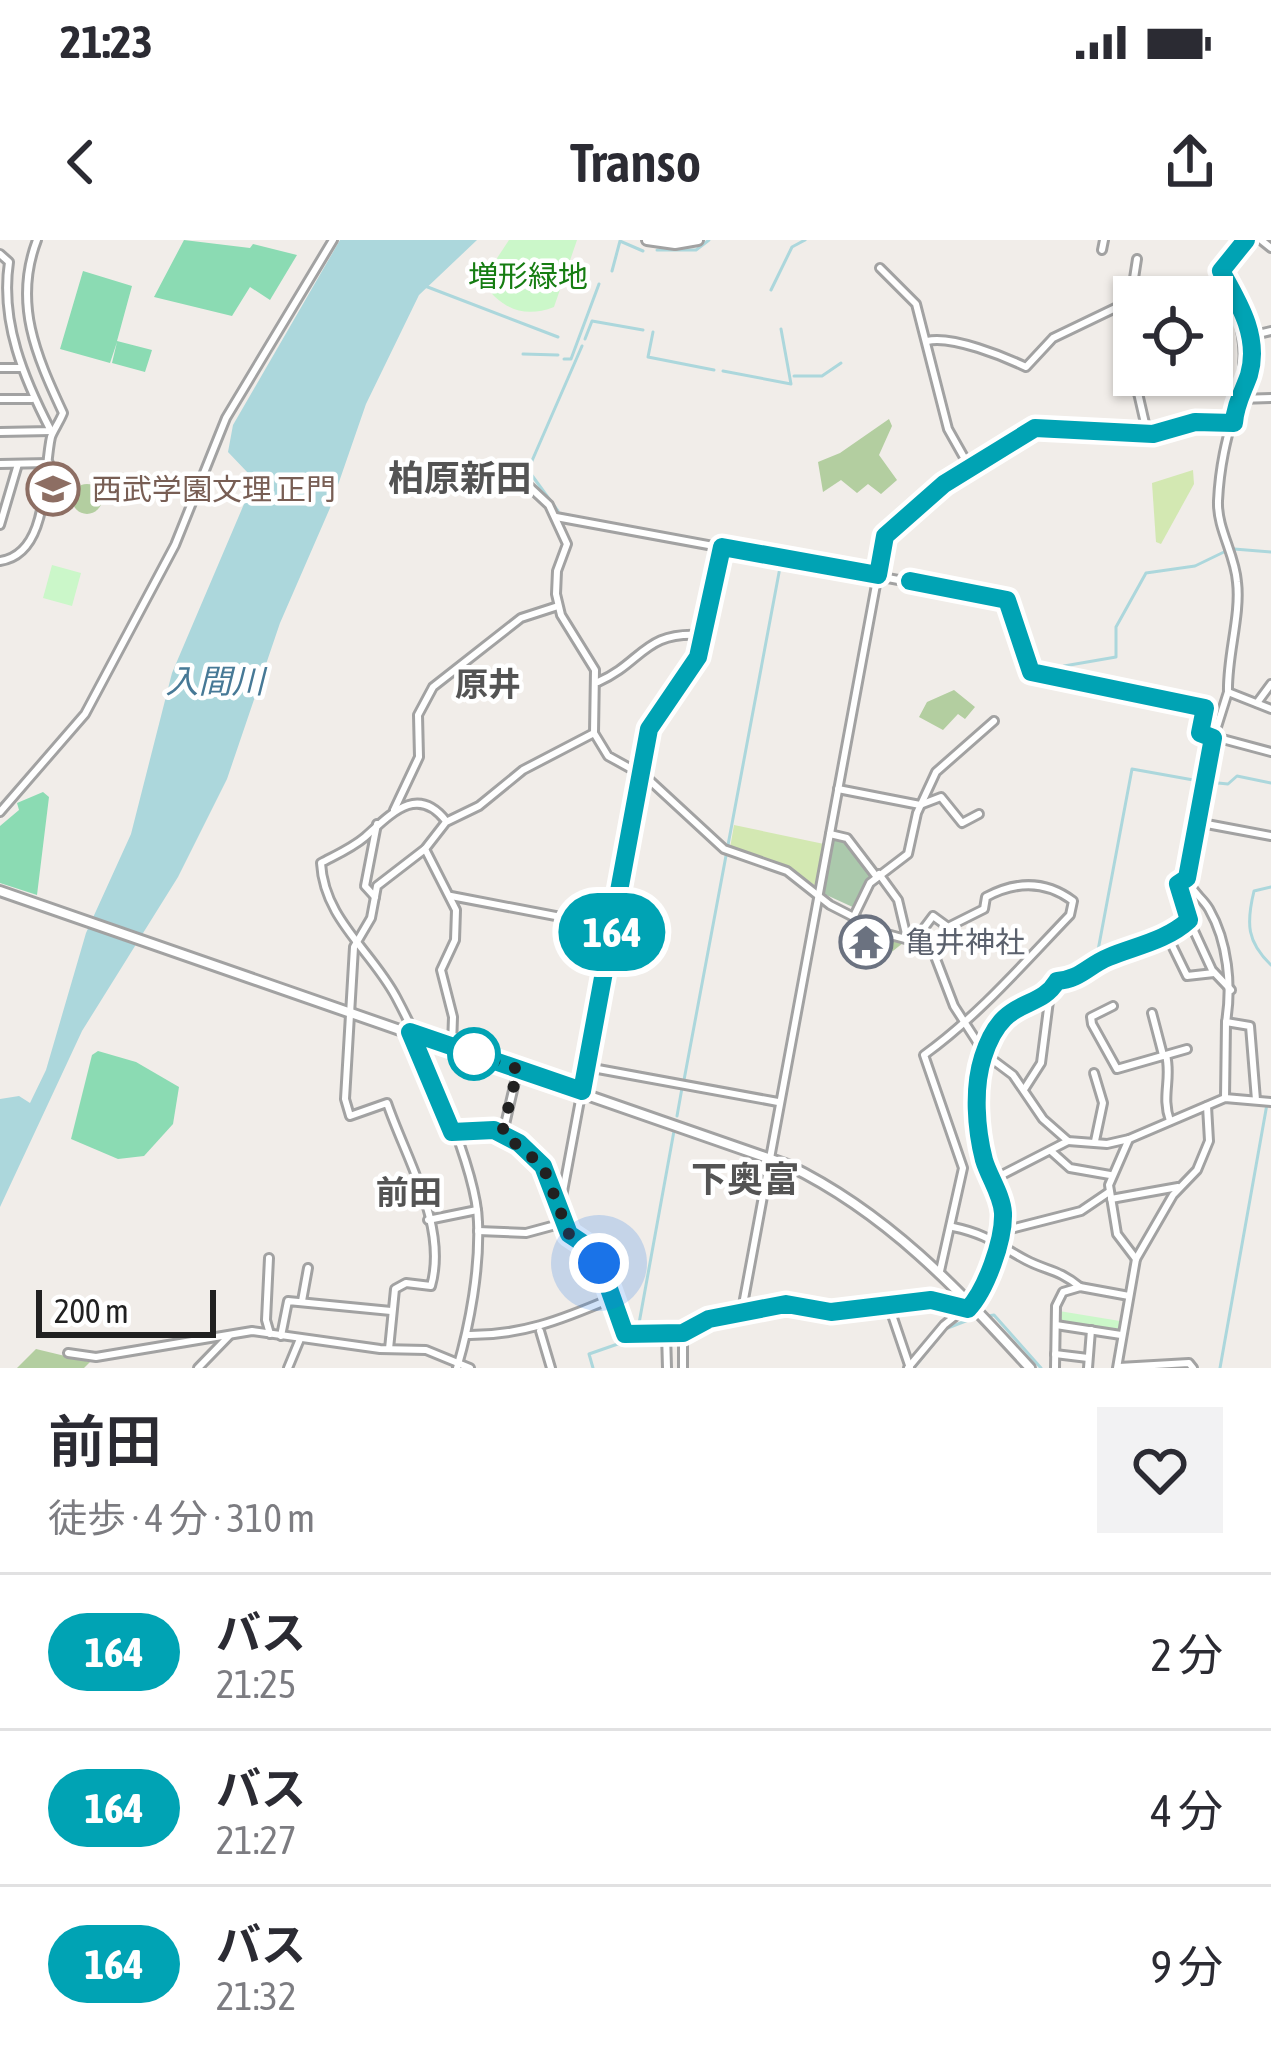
<!DOCTYPE html>
<html lang="ja">
<meta charset="utf-8">
<style>
body{margin:0;font-family:"Asap Condensed","Noto Sans JP",sans-serif;background:#f2f2f3;color:#2b2b33;height:100vh;display:flex;flex-direction:column;font-size:45px;white-space:nowrap}
*{box-sizing:border-box;margin:0}
p{font-size:39px;color:#7c7c81}
.icon{flex:none;width:66px;height:66px;fill:none;stroke:currentColor;stroke-width:2;stroke-linecap:round;stroke-linejoin:round}
.map{position:relative;height:1128px;overflow:hidden}
.panel{display:flex;flex-direction:column;background:#fff;flex:1}
.panel>*{flex:none}
.badge{padding:0 24px;border-radius:39px;font-size:42px;line-height:78px}
.controls{position:absolute;left:1113px;top:36px;display:grid;gap:24px}
.controls a{display:grid;place-items:center;width:120px;height:120px;border-radius:0px;background:#fff;box-shadow:0 3px 9px #0004;font-size:60px}
.scale{position:absolute;left:36px;bottom:30px;width:180px;box-sizing:border-box;padding-left:12px;border:6px solid #212121;border-top:0;font-size:33px;line-height:42px;white-space:nowrap;color:#212121;-webkit-text-stroke:9px #fff;paint-order:stroke}
.you{position:absolute;width:60px;height:60px;margin:-30px;border:9px solid #fff;border-radius:50%;background:#1a73e8;box-shadow:0 0 0 18px #1a73e833}
.map>.badge{position:absolute;translate:-50% -50%;box-shadow:0 0 0 6px #fff}
.round{display:grid;place-items:center;flex:none;width:126px;height:126px;border-radius:0px;background:#f2f2f3}
.head{display:flex;align-items:center;justify-content:space-between;height:204px;padding:0 48px}
h1{font-size:57px;font-weight:600;line-height:90px}
ul{padding:0;list-style:none}
li{display:flex;align-items:center;gap:36px;height:156px;padding:0 48px;border-top:3px solid #e1e1e2}
li div{flex:1}
li b{display:block;font-size:45px}
li em{font-style:normal}
li .badge{min-width:132px;font-weight:700;text-align:center}
.status{display:flex;justify-content:space-between;align-items:center;height:84px;padding:0 60px;background:#fff;direction:ltr}
.status svg{height:33px;fill:currentColor}
header{display:flex;justify-content:space-between;align-items:center;height:156px;padding:0 48px;background:#fff;font-size:54px;font-weight:600}
.map>svg:first-child{display:block}
.grass{fill:#d3e8b2}
.forest{fill:#b3cea0}
.cemetery{fill:#abc9ac}
.park{fill:#cbf7c9}
.pitch{fill:#8bdbb3}
.water{fill:#acd7dc}
.lines{fill:none;stroke-linecap:round;stroke-linejoin:round}
.stream{stroke:#acd7dc;stroke-width:3}
.minor-casing{stroke:#a2a2a2;stroke-width:12}
.tertiary-casing{stroke:#a2a2a2;stroke-width:14}
.minor{stroke:#fff;stroke-width:6}
.tertiary{stroke:#fff;stroke-width:8}
.line-casing{stroke:#fff;stroke-width:27}
.line{stroke:#00a3b4;stroke-width:18}
.walk{stroke:#212121;stroke-width:12;stroke-dasharray:0 21.6}
.stop-dot{fill:#fff;stroke:#00a3b4;stroke-width:6}
.labels{text-anchor:middle;dominant-baseline:central;stroke-width:9;stroke-linejoin:round;paint-order:stroke}
.park-label{font-size:30px;fill:#167d12;stroke:#fff}
.education-label{font-size:30px;fill:#785e54;stroke:#fff;text-anchor:start}
.worship-label{font-size:30px;fill:#5b616d;stroke:#fff;text-anchor:start}
.water-label{font-size:33px;font-style:italic;fill:#477996;stroke:#fff}
.neighbourhood-label{font-size:33px;font-weight:bold;fill:#545454;stroke:#fff}
.quarter-label{font-size:36px;font-weight:bold;fill:#545454;stroke:#fff}
</style>
<div class="status"><b>21:23</b><svg viewBox="0 0 49 12"><path d="M0 12V9h3v3zM5 12V6h3v6zM10 12V3h3v9zM15 12V0h3v12zM26 1h20v11H26zM47 4h2v5h-2z"/></svg></div>
<header><svg class="icon" aria-label="back" viewBox="0 0 24 24"><path d="M15 5l-7 7 7 7"/></svg>Transo<svg class="icon" aria-label="share" viewBox="0 0 24 24"><path d="M12 15V3M7 8l5-5 5 5M5 13v7h14v-7"/></svg></header>
<div class="map">
<svg width="1271" height="1128" viewBox="0 0 1271 1128">
<rect width="100%" height="100%" fill="#f1ede9"/>
<g class="grass">
<path d="M1193,230L1194,244L1161,304L1156,302L1152,243Z"/>
<path d="M734,585L824,604L816,646L794,631L730,608Z"/>
</g>
<g class="forest">
<path d="M889,179L892,186L879,215L897,240L881,254L868,244L857,253L841,240L823,252L818,222L840,213Z"/>
<circle cx="87" cy="259" r="15"/>
<path d="M954,450L975,467L965,479L958,474L943,490L919,477L927,462Z"/>
<path d="M860,688L903,703L879,722L853,709L846,694Z"/>
<path d="M36,1109L90,1122L84,1128H17Z"/>
</g>
<path class="cemetery" d="M832,597L846,598L874,635L857,669L822,653Z"/>
<g class="park">
<path d="M509,0H577L554,67C523,79 500,68 482,41Z"/>
<path d="M52,325L81,333L72,366L43,358Z"/>
<path d="M1059,1071L1120,1081L1119,1090L1061,1083Z"/>
</g>
<g class="pitch">
<path d="M184,0L250,8L253,4L297,15L270,60L250,47L232,76L154,57Z"/>
<path d="M83,31L132,46L117,101L152,110L145,132L112,123L117,102L110,123L60,109Z"/>
<path d="M43,552L49,557L37,655L0,643V586L19,570L17,563Z"/>
<path d="M98,811L136,822L179,847L173,884L144,916L118,919L71,899L92,815Z"/>
</g>
<path class="water" d="M340,0H477L419,55L366,164L330,268L280,383L227,539L178,637L82,791L0,967V859L19,856L30,863L46,830L86,693L131,594L172,433L247,257L248,233L228,212L233,185Z"/>
<g class="lines">
<g class="stream">
<path d="M657,10H696L709,0"/>
<path d="M612,31L620,1L643,11"/>
<path d="M425,46L558,97"/>
<path d="M771,50L792,7L805,0"/>
<path d="M653,92L648,117L714,130"/>
<path d="M585,99L592,81L643,90"/>
<path d="M523,114L558,115"/>
<path d="M564,119H571L599,44"/>
<path d="M723,131L791,144L781,89"/>
<path d="M794,136H822L841,123"/>
<path d="M558,271L528,230L582,106"/>
<path d="M562,281L781,322L684,840"/>
<path d="M1234,309L1271,312"/>
<path d="M1064,426L1116,417V387L1146,333L1195,326L1226,311"/>
<path d="M1208,542L1228,544L1237,536L1271,543"/>
<path d="M1271,647L1254,651C1246,684 1247,702 1271,725"/>
<path d="M1096,721L1132,529L1199,541"/>
<path d="M1268,858L1271,859"/>
<path d="M677,876L682,848"/>
<path d="M988,1076L994,1075L1041,1128"/>
<path d="M638,1089L674,891"/>
<path d="M593,1128L589,1114L635,1098"/>
<path d="M914,1128L945,1089L976,1077"/>
<path d="M1173,1128H1189"/>
<path d="M1220,1128L1267,864"/>
</g>
<g class="minor-casing">
<g id="minor">
<path d="M1246,0L1221,31C1271,139 1223,157 1218,261C1217,289 1235,314 1237,342C1241,375 1227,416 1228,452L1271,469"/>
<path d="M1261,0L1271,8"/>
<path d="M1102,10L1104,0"/>
<path d="M0,14L9,22C0,82 24,139 51,191L0,192"/>
<path d="M880,28L916,64L948,189L970,228"/>
<path d="M1134,79L1130,64L1137,19"/>
<path d="M1250,96L1271,91"/>
<path d="M1134,98L1125,143L1138,153L1147,192"/>
<path d="M927,101C952,95 1005,117 1026,127L1053,98L1130,61"/>
<path d="M0,128H20"/>
<path d="M0,159H32"/>
<path d="M1239,159L1271,158"/>
<path d="M0,224L49,223"/>
<path d="M556,277L1007,360L1031,432L1205,468L1200,493L1271,512"/>
<path d="M0,285L18,224"/>
<path d="M0,321C50,314 43,232 51,197C53,191 60,181 63,173C36,115 13,63 37,0"/>
<path d="M598,442C643,422 644,391 701,395"/>
<path d="M1228,452L1210,509L1187,638C1192,653 1202,657 1209,669C1228,702 1232,746 1226,782L1250,786L1256,860"/>
<path d="M1257,463L1271,444"/>
<path d="M594,493L608,516L646,537L724,609L787,631L830,665L887,694L931,706L954,766L985,814L1013,835L1043,879L1068,901L1107,904L1129,899L1225,858L1271,862"/>
<path d="M838,549L920,565L941,557L962,583L979,574"/>
<path d="M394,570L419,517L418,475L433,447L521,378L558,366"/>
<path d="M0,572L85,474L175,305L226,178L333,0"/>
<path d="M446,581C417,544 391,574 365,597C352,608 336,615 321,623C324,679 371,710 396,757C422,806 477,929 478,982C480,1028 470,1084 457,1128"/>
<path d="M1196,582L1271,596"/>
<path d="M830,594L847,598L876,636"/>
<path d="M425,609L456,670L455,700L441,730L453,777L452,806"/>
<path d="M879,634L898,660L907,698"/>
<path d="M451,656L613,687"/>
<path d="M375,657L365,646L377,584"/>
<path d="M853,678L870,643L908,614L917,573L936,532L994,481"/>
<path d="M1189,680L1212,730L1231,750"/>
<path d="M1167,695L1187,736L1214,733"/>
<path d="M915,700L933,676L948,687L984,669L986,657C1016,641 1045,640 1073,661L1070,675C1023,724 978,776 924,815L963,928L940,1031"/>
<path d="M1113,766L1091,777L1092,784L1117,829L1166,815C1172,839 1161,856 1170,881"/>
<path d="M1152,773L1163,815"/>
<path d="M1166,815L1187,809"/>
<path d="M587,827L778,862"/>
<path d="M1094,833L1103,863L1095,901"/>
<path d="M1025,848L1041,823L1050,753"/>
<path d="M1225,858L1226,782"/>
<path d="M452,892L484,888L503,893L543,926L569,994L596,1012L620,1090L683,1093"/>
<path d="M503,893L518,829"/>
<path d="M1129,899L1109,945L1117,994L1136,1019"/>
<path d="M1051,911L1070,928L1110,935"/>
<path d="M992,940L1068,901"/>
<path d="M1111,959L1178,947"/>
<path d="M559,973L649,489L698,417L722,307"/>
<path d="M428,980L477,970"/>
<path d="M953,987C987,994 998,1005 1026,1020C1047,1031 1058,1029 1080,1047"/>
<path d="M478,991L526,993L563,983"/>
<path d="M999,992L1081,971L1109,952"/>
<path d="M269,1018L266,1080L270,1094"/>
<path d="M302,1061L308,1028"/>
<path d="M890,1069L910,1128"/>
<path d="M742,1070L885,296L943,245L1035,188L1153,194L1190,182L1234,183"/>
<path d="M1056,1085L1121,1095"/>
<path d="M540,1091L551,1128"/>
<path d="M666,1093L667,1128"/>
<path d="M466,1095C520,1096 561,1080 610,1059"/>
<path d="M281,1096L288,1061L391,1071"/>
<path d="M389,1109L395,1049L406,1043L431,1046C448,986 406,919 387,863L350,876L345,859L354,707L371,678L377,646L425,609L446,582L479,566L523,530L594,493L595,430L561,375L556,354L557,331L567,304L549,265L519,237"/>
<path d="M68,1113L96,1117L252,1091L380,1109L426,1110L470,1128"/>
<path d="M1055,1114L1088,1118"/>
<path d="M1119,1127L1189,1123L1193,1128"/>
<path d="M198,1128L229,1096"/>
<path d="M288,1128L300,1099"/>
<path d="M683,1128V1093C712,1074 756,1061 791,1065C807,1067 822,1073 838,1072C880,1069 929,1051 968,1069"/>
<path d="M908,1128L944,1085L979,1057L1003,971L980,894L983,817L1006,773L1050,753L1057,741L1082,738L1102,721L1133,713L1187,682L1178,643L1187,638"/>
<path d="M1055,1128L1056,1066L1063,1052L1080,1047L1129,1056"/>
<path d="M1088,1128L1091,1090"/>
<path d="M1117,1128L1136,1019L1173,955L1197,930L1209,901L1207,866"/>
</g>
</g>
<g class="tertiary-casing">
<g id="tertiary">
<path d="M647,0L675,4L698,0"/>
<path d="M0,651L788,925C887,973 957,1048 1030,1128"/>
</g>
</g>
<use href="#minor" class="minor"/>
<use href="#tertiary" class="tertiary"/>
</g>
<g class="lines">
<g class="line-casing">
<path id="line" d="M910,341L1007,360L1031,432L1205,468L1200,493L1213,498L1187,638L1178,644L1189,680C1166,701 1135,706 1109,717C1087,726 1081,739 1057,741C1038,773 1003,753 983,817C973,848 976,889 984,920C989,937 1002,955 1003,973C1004,1000 986,1050 968,1069L931,1060L831,1072L786,1064L709,1079L683,1093L625,1094L596,1012L569,994L543,926L519,903L494,890L452,892L410,792L582,851L649,489L698,417L722,307L878,335L885,296L944,244L1035,188L1153,194L1195,182L1234,183C1235,165 1243,152 1249,135C1260,97 1239,63 1221,31L1246,0"/>
</g>
<use href="#line" class="line"/>
<path class="walk" d="M474,814L518,829L502,893L543,926L569,994L591,1005L599,1023"/>
</g>
<defs>
<g id="university-ring" transform="scale(2.7)"><circle r="9.5" fill="#fff" stroke="#8d6e63" stroke-width="1.5"/><path d="M0-5L7-2L0 1L-7-2ZM-4 1L0 2.5L4 1V4Q0 6-4 4Z" fill="#8d6e63"/></g>
<g id="temple-ring" transform="scale(2.7)"><circle r="9.5" fill="#fff" stroke="#6b7280" stroke-width="1.5"/><path d="M0-6L5-2H3V0L6.5 2.5H4V6H1.5V3h-3V6H-4V2.5H-6.5L-3 0V-2H-5Z" fill="#6b7280"/></g>
</defs>
<g fill-rule="evenodd">
<use href="#university-ring" x="53" y="249"/>
<use href="#temple-ring" x="866" y="702"/>
</g>
<circle class="stop-dot" cx="474" cy="814" r="24"/>
<g class="labels">
<g class="park-label">
<text x="528" y="36">増形緑地</text>
</g>
<g class="education-label">
<text x="92" y="249">西武学園文理 正門</text>
</g>
<g class="worship-label">
<text x="905" y="702">亀井神社</text>
</g>
<g class="water-label">
<text x="215" y="441">入間川</text>
</g>
<g class="neighbourhood-label">
<text x="488" y="444">原井</text>
<text x="409" y="952">前田</text>
</g>
<g class="quarter-label">
<text x="460" y="238">柏原新田</text>
<text x="745" y="939">下奥富</text>
</g>
</g>
</svg>
<div class="controls">
<a><svg class="icon" aria-label="locate" viewBox="0 0 24 24"><circle cx="12" cy="12" r="6"/><path d="M12 2v4M12 18v4M2 12h4M18 12h4"/></svg></a>
</div>
<div class="scale">200 m</div>
<div class="you" style="left:599px;top:1023px"></div>
<b class="badge" style="left:612px;top:692px;background:#00a3b4;color:#fff">164</b>
</div>
<section class="panel">
<div class="head"><div><h1>前田</h1><p>徒歩 · 4 分 · 310 m</p></div><a class="round"><svg class="icon" aria-label="heart" viewBox="0 0 24 24"><path d="M12 20l-8-8c-3-5 5-10 8-4 3-6 11-1 8 4z"/></svg></a></div>
<ul>
<li><span class="badge" style="background:#00a3b4;color:#fff">164</span><div><b>バス</b><p>21:25</p></div><em>2 分</em></li>
<li><span class="badge" style="background:#00a3b4;color:#fff">164</span><div><b>バス</b><p>21:27</p></div><em>4 分</em></li>
<li><span class="badge" style="background:#00a3b4;color:#fff">164</span><div><b>バス</b><p>21:32</p></div><em>9 分</em></li>
</ul>
</section>
